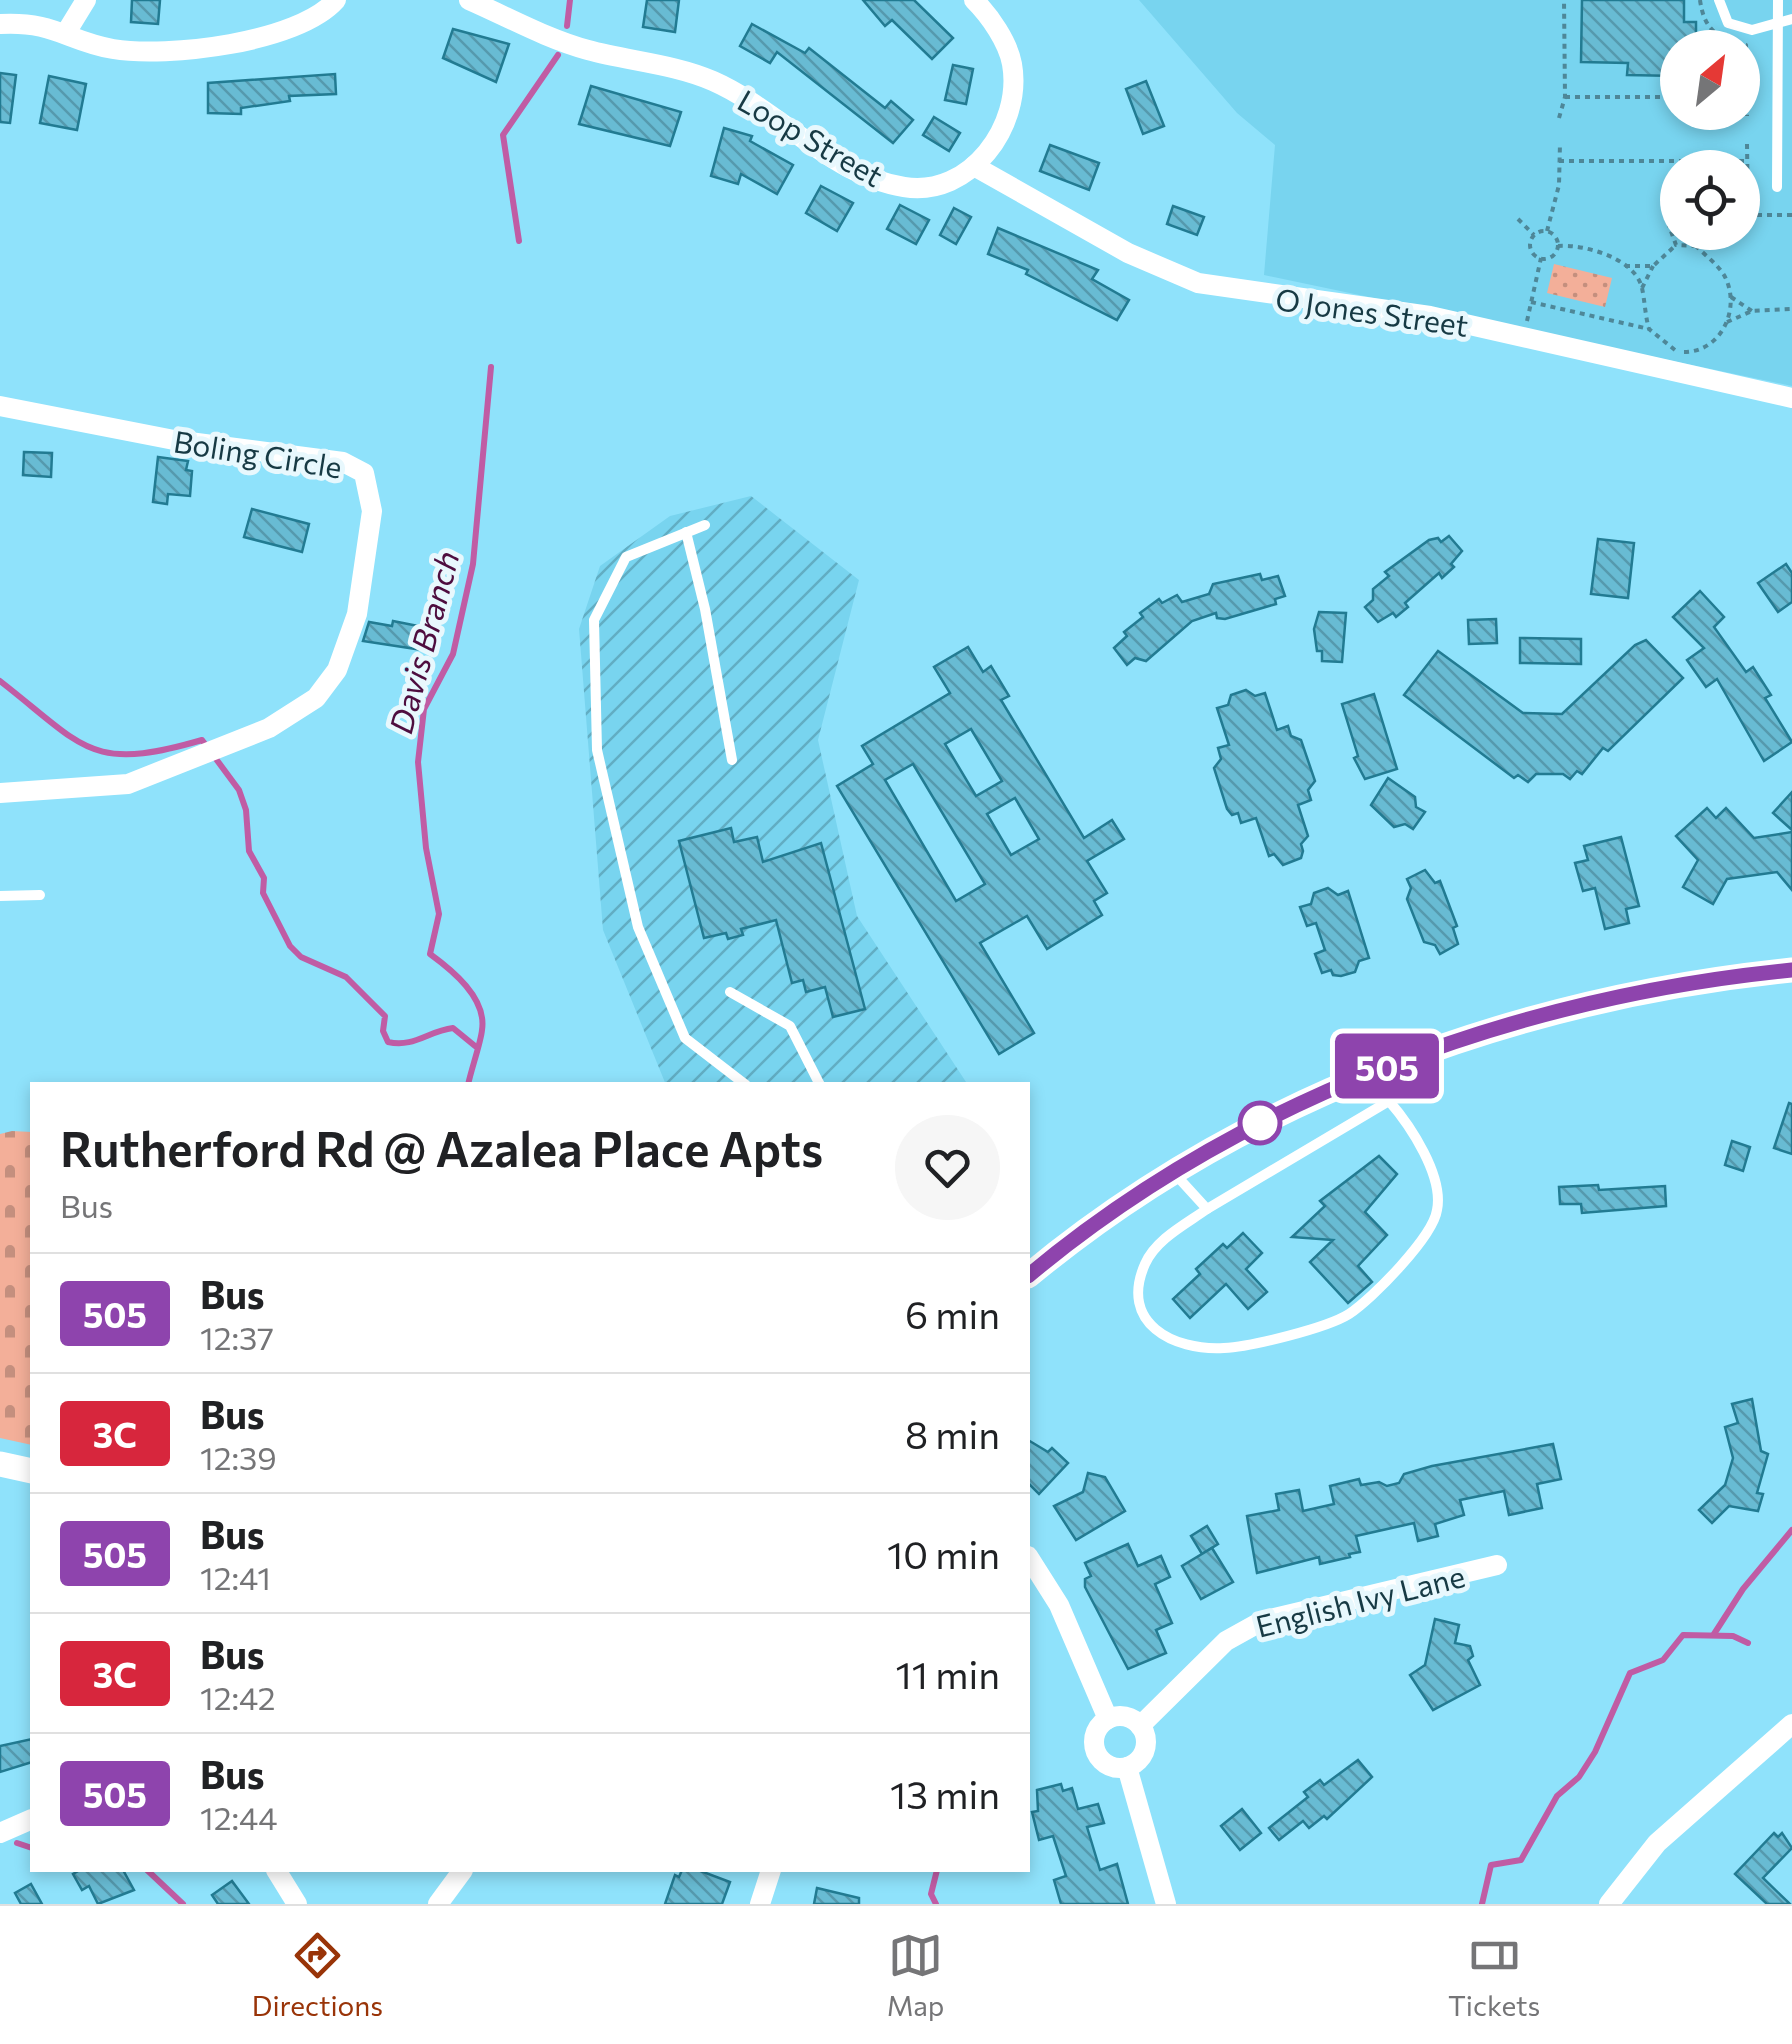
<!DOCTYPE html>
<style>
body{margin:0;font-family:Commissioner,sans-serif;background:#f6f6f6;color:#202124;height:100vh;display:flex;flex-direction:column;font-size:38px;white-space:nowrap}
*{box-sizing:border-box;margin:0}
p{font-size:32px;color:#757577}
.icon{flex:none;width:55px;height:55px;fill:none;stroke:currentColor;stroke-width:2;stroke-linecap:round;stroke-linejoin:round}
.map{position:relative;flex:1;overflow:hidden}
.panel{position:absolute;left:30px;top:1082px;width:1000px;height:790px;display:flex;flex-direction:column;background:#fff;border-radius:0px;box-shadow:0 5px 15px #0003}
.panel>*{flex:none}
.badge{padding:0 20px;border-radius:8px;font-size:35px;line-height:65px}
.needle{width:65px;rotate:29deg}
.controls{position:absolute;left:1660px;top:30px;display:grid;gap:20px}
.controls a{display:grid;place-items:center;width:100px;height:100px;border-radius:50%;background:#fff;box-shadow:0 5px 15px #0003;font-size:50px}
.map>.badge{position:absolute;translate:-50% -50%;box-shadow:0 0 0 5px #fff}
.round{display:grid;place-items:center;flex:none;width:105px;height:105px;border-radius:52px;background:#f6f6f6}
.summary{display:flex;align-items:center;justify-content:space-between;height:170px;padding:0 30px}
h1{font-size:48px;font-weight:600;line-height:75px}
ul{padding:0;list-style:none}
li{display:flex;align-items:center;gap:30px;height:120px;padding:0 30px;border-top:2px solid #e0e0e0}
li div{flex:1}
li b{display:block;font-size:38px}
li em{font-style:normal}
li .badge{min-width:110px;font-weight:700;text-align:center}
.tab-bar{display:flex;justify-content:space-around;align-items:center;height:140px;border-top:2px solid #e0e0e0;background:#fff;font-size:28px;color:#757577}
.tab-bar a{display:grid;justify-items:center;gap:5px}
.tab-bar .current{color:#993408}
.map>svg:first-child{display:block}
.built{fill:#78d4ef;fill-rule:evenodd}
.industrial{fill:url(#industrial-furrows)}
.grass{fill:url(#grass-dots)}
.cemetery{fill:url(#cemetery-stones)}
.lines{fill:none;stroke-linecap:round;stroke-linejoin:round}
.stream{stroke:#c05ca4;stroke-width:6}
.building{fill:url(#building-back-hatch);stroke:#227b92;stroke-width:2.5;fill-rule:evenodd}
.path{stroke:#4e8798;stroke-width:4;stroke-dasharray:5 5;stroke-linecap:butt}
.service{stroke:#fff;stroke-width:10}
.minor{stroke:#fff;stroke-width:20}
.tertiary{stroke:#fff;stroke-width:25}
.line-casing{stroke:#fff;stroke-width:22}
.line{stroke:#8e44ad;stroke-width:15}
.stop-dot{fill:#fff;stroke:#8e44ad;stroke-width:5}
.labels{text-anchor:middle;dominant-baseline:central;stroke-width:10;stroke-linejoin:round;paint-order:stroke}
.street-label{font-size:30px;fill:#173a44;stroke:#e8f8fd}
.water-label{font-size:32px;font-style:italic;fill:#4e0d3f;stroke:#e8f8fd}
</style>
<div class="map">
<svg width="1792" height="1904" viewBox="0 0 1792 1904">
<defs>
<pattern id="industrial-furrows" width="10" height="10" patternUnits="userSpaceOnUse" patternTransform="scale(2.5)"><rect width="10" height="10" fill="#78d4ef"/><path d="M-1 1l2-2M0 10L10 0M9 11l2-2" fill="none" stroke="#61adc3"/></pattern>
<pattern id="grass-dots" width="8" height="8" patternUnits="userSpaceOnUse" patternTransform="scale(2.5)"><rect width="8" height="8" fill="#f3af99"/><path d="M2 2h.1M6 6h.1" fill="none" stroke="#c48f7e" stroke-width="1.8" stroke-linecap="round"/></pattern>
<pattern id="cemetery-stones" width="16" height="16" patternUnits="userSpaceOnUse" patternTransform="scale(2.5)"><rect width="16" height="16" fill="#f3af99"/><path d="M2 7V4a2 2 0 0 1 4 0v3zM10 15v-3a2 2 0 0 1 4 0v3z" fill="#c48f7e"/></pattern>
<pattern id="building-back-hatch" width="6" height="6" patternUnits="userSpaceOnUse" patternTransform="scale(2.5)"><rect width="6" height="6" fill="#68bbd3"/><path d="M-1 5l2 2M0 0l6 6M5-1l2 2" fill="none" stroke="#5599ad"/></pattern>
</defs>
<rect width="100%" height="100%" fill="#8fe2fb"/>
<path class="built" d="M1139,0H1792V386L1264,275L1275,145L1237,113ZM1678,48H1742V112H1678ZM1678,168H1742V232H1678Z"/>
<path class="industrial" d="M751,496L859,580L818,740L857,916L968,1085H666L603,930L579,629L600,566L670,516Z"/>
<path class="grass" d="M1554,264L1612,278L1605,307L1547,293Z"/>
<path class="cemetery" d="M12,1131L32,1132V1445L0,1438V1134Z"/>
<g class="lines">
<g class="stream">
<path d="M567,26L570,0"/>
<path d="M519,241L503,135L558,55"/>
<path d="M0,681C85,747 89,773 202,740L239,790L246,810L249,851L264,878L263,893L290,946L301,957L346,977L385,1016L383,1031L388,1042C414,1048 428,1031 453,1028L475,1046"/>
<path d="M468,1085C471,1070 481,1042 482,1030C487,998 452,970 430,954L439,914L426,848L418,762L424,709L453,654L473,564L491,367"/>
<path d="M1714,1634L1743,1589L1792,1530"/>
<path d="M17,1843L32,1848"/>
<path d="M147,1870L183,1904"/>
<path d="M936,1904L931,1894L937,1870"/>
<path d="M1482,1904L1491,1865L1521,1860L1557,1796L1579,1777L1595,1752L1630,1673L1663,1660L1683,1635L1733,1636L1748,1643"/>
</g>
</g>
<g class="building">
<path d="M132,0H160L158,24L131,22Z"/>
<path d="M647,0H679L675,32L643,27Z"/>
<path d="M863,0H914L953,38L932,59L892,20L885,26Z"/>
<path d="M1582,0H1684V22H1696V48H1678V76L1627,75L1628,63L1581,62Z"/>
<path d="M752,24L805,53L809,48L885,108L891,101L913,120L893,143L777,52L770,63L740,46Z"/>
<path d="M453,29L509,44L496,82L443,58Z"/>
<path d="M953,65L973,69L966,104L945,100Z"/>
<path d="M0,73L16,75L10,123L0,122Z"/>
<path d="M335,74L336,94L289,96L290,101L241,108V114L208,113V83Z"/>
<path d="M49,76L86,84L77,130L40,123Z"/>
<path d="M1146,81L1164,126L1143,134L1126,89Z"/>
<path d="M591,86L681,112L670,146L579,124Z"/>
<path d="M934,117L960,133L949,151L923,135Z"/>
<path d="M724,128L752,136L750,141L793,165L777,194L741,174L738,184L711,176Z"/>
<path d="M1050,145L1099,163L1089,190L1040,171Z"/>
<path d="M821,186L853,203L837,231L806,213Z"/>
<path d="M900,205L929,220L916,244L887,229Z"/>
<path d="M1173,206L1204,217L1197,235L1167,224Z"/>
<path d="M954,208L971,217L956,244L940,235Z"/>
<path d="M998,228L1098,270L1092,279L1129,300L1117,320L1026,274L1028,270L988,254Z"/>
<path d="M24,452L52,453L51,477L23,475Z"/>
<path d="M158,457L188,461L186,470L192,471L190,496L168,494L167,504L153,502Z"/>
<path d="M252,509L309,524L302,552L244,537Z"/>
<path d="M1449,536L1462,551L1451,564L1454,567L1442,578L1439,573L1405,603L1408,607L1396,617L1393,613L1378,622L1365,607L1373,600V589L1389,576L1385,572L1429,540L1438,538L1441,542Z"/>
<path d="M1598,539L1634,543L1628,598L1591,594Z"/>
<path d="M1786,564L1792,573V602L1778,612L1758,583Z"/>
<path d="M1260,574L1262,580L1278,576L1285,596L1275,599L1276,604L1225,619L1217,618L1216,613L1192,621L1146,661L1135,658L1127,665L1114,648L1127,636L1124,632L1143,617L1140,613L1159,599L1162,603L1177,595L1182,602L1209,594L1213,584Z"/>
<path d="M1700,591L1724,617L1714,627L1746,672L1753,667L1771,695L1765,698L1792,742L1764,761L1717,679L1706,687L1687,660L1704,648L1673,617Z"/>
<path d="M1319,612L1346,613L1342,662L1322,661V651H1317L1314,629Z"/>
<path d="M1496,619L1497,643L1469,644L1468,620Z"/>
<path d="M393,621L433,629L429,651L363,641L369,622L392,626Z"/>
<path d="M1520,638L1581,639V664L1520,663Z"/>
<path d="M1646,640L1683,678L1608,751L1603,748L1582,774L1577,771L1570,779L1563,774H1536L1528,782L1518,775L1514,778L1404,695L1438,651L1523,713L1562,714L1635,645Z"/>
<path d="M968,647L983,672L991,666L1009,696L1001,700L1084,838L1112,820L1124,839L1087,861L1107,893L1094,901L1102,915L1047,949L1027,916L980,943L1034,1033L999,1054L837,786L873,764L862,746L950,693L934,667ZM971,729L1002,781L976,796L945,744ZM913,764L985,884L956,901L885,780ZM1015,798L1039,839L1011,855L987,814Z"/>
<path d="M1246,690L1255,696L1265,693L1277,730L1288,726L1291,736L1301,740L1315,781L1308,790L1311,800L1298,805L1308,836L1301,844L1303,851L1301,858L1283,865L1274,854L1269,856L1256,818L1241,823L1238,813L1232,815L1227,809L1214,768L1221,759L1218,748L1229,745L1217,708L1228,705L1231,695Z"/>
<path d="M1374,694L1397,769L1365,779L1354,758L1358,756L1342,704Z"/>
<path d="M1388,778L1415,797L1416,807L1425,812L1413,829L1405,824L1394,827L1371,805Z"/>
<path d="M1792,792V830L1773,813Z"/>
<path d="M1707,808L1716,818L1726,808L1754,838L1792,832V890L1777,872L1727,879L1713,904L1683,887L1698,860L1676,836Z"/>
<path d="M731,828L734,842L757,837L763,862L821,843L865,1009L833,1017L825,987L806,992L803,980L792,983L776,920L741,929L743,935L728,939L726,933L704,938L679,841Z"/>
<path d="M1621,837L1639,906L1626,909L1629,923L1605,929L1595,888L1583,891L1575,863L1588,860L1584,846Z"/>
<path d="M1425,870L1435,883L1440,881L1457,926L1453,928L1458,944L1440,954L1435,945L1424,942L1407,899L1411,888L1407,879Z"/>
<path d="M1328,888L1338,895L1348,891L1369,958L1359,961L1355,972L1341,976L1333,975L1331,970L1322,973L1315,954L1325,950L1316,923L1307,926L1300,907L1311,904L1314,893Z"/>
<path d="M1789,1103L1792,1104V1154L1774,1148Z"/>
<path d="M1732,1141L1750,1147L1743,1171L1725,1165Z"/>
<path d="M1379,1156L1397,1174L1365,1212L1387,1235L1358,1266L1372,1282L1348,1303L1310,1262L1333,1240L1292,1237L1325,1206L1320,1201Z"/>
<path d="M1598,1185L1599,1190L1665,1186L1666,1206L1582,1213L1581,1204H1560L1559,1187Z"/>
<path d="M1243,1233L1262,1253L1246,1269L1267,1292L1248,1309L1226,1284L1190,1318L1173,1299L1200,1274L1196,1269L1223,1244L1227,1248Z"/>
<path d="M1752,1399L1761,1451L1768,1454L1757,1493L1763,1494L1758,1511L1729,1506L1712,1523L1699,1510L1725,1485L1733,1458L1725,1427L1738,1423L1732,1404Z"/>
<path d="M1028,1440L1048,1452L1052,1448L1068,1463L1039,1494L1028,1483Z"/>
<path d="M1553,1444L1561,1479L1537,1484L1542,1508L1509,1515L1504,1491L1460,1500L1464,1515L1435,1524L1438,1536L1418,1541L1414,1523L1356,1536L1360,1552L1349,1554L1350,1557L1320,1564L1319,1557L1257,1573L1247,1516L1279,1510L1276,1494L1299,1490L1303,1511L1334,1504L1330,1486L1359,1479L1361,1485L1379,1482L1387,1486L1399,1483L1404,1474L1432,1466Z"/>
<path d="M1088,1473L1105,1477L1125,1511L1076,1540L1054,1506L1083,1492Z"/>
<path d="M1207,1526L1218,1544L1202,1554L1191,1536Z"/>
<path d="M1128,1544L1138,1566L1161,1556L1170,1577L1155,1584L1172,1623L1156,1630L1166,1653L1128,1669L1085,1587V1579L1091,1576L1085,1563Z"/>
<path d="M1212,1548L1233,1582L1201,1599L1182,1566Z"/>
<path d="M1435,1619L1459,1625L1455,1643L1470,1646L1473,1656L1468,1660L1480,1685L1433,1710L1410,1675L1425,1665Z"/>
<path d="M32,1739V1762L0,1772V1746Z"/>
<path d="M1358,1760L1372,1777L1327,1819L1324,1816L1309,1828L1303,1821L1279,1840L1269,1828L1308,1797L1304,1792L1320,1780L1324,1785Z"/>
<path d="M1061,1784L1063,1791L1072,1788L1078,1809L1098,1804L1104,1823L1087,1827L1100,1870L1117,1864L1128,1904H1061L1054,1880L1066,1876L1053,1836L1039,1840L1032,1812L1038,1811L1037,1790Z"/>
<path d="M1242,1809L1261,1833L1240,1850L1221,1826Z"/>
<path d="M1774,1833L1778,1837L1782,1833L1792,1848L1763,1878L1790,1904H1767L1735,1874Z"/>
<path d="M80,1870H123L134,1890L98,1904L89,1886L82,1890L73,1874Z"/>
<path d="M682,1870H698L730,1882L722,1904H665L675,1875L679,1877Z"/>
<path d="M232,1881L249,1904H218L212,1895Z"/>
<path d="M31,1884L42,1904H21L15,1893Z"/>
<path d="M817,1888L859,1898V1904H814Z"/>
</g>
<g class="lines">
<g class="path">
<path d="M1700,0C1704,30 1718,39 1746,45L1747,116"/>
<path d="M1565,97H1678"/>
<path d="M1559,118L1565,97L1564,0"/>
<path d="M1747,144L1748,215H1792"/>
<path d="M1559,161H1747"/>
<path d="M1678,215L1669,226L1676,245L1696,246L1704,232"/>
<path d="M1518,219L1534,235"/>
<path d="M1547,231L1559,185L1560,143"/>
<circle cx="1544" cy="245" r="14"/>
<path d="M1558,246C1584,244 1635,258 1642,288C1645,302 1645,315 1649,329L1675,350"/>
<path d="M1625,266H1653L1676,245"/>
<path d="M1642,288L1653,266"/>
<path d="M1731,297L1752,311"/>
<path d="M1531,302L1649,329"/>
<path d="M1527,321L1541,258"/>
<path d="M1727,322L1752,311L1792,309"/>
<path d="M1684,352C1722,352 1742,307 1724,275C1717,264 1705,255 1696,246"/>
</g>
<g class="service">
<path d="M1719,0L1728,23L1752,30L1792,19"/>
<path d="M1777,187L1778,0"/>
<path d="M705,525L626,557L594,620L597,750L638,927L685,1038L746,1085"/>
<path d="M686,532L705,609L732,760"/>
<path d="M0,896L40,895"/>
<path d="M730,992L790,1026L820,1085"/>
<path d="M1175,1174L1207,1209C1186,1224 1156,1239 1145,1264C1119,1323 1173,1351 1224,1348C1250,1347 1327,1328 1349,1314C1372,1299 1433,1237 1437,1210C1444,1176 1410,1125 1389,1101"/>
<path d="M1207,1209L1389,1101L1394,1069"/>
</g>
<g class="minor">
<path d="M469,0C508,17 547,39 588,50C628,61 674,64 713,81C777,109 832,176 904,187C970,198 1023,125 1012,64C1008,42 990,16 974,0"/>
<path d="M0,24C55,21 67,41 113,49C167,58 298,43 336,0"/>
<path d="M67,31L86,0"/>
<path d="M974,166L1128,253L1198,283L1430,316L1792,398"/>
<path d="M0,406L174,440L343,462L364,473L372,511L357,614L337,670L316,698L269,728L128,784L0,793"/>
<path d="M1028,1556L1059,1605L1108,1719"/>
<circle cx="1120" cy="1742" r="26"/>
<path d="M1140,1726L1226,1641L1262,1621L1497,1565"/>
<path d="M1127,1767L1166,1904"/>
<path d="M0,1833L32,1819"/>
<path d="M276,1870L297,1904"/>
<path d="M438,1904L463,1870"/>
<path d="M760,1904L771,1870"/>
<path d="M1609,1904L1657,1843L1792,1724"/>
</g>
<g class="tertiary">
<path d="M1028,1276C1242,1098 1517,998 1792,970"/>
<path d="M0,1464L32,1471"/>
</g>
</g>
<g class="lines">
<g class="line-casing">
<path id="line" d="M1028,1276C1241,1098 1517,997 1792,970"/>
</g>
<use href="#line" class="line"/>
</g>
<circle class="stop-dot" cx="1260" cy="1123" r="20"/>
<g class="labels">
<g class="street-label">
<text transform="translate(811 137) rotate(30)">Loop Street</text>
<text transform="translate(1372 311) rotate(8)">O Jones Street</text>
<text transform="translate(258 453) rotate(9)">Boling Circle</text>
<text transform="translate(1360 1600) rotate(-14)">English Ivy Lane</text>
</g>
<g class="water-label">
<text transform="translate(423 642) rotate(-75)">Davis Branch</text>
</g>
</g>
</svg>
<div class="controls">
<a><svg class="needle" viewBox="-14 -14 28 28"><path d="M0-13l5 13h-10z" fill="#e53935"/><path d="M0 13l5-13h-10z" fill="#757577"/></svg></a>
<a><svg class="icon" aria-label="locate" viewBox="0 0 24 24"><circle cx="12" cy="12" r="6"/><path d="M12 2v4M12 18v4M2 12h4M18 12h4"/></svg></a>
</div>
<b class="badge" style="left:1387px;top:1066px;background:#8e44ad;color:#fff">505</b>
<section class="panel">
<div class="summary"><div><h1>Rutherford Rd @ Azalea Place Apts</h1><p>Bus</p></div><a class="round"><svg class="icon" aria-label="heart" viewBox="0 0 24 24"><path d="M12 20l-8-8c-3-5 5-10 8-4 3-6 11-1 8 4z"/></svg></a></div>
<ul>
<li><span class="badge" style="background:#8e44ad;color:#fff">505</span><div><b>Bus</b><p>12:37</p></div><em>6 min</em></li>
<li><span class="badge" style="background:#d7263d;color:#fff">3C</span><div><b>Bus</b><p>12:39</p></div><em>8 min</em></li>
<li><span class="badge" style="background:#8e44ad;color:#fff">505</span><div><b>Bus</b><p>12:41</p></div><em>10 min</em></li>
<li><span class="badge" style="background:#d7263d;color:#fff">3C</span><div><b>Bus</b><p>12:42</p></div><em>11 min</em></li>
<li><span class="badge" style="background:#8e44ad;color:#fff">505</span><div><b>Bus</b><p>12:44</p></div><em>13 min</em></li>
</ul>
</section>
</div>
<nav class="tab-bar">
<a class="current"><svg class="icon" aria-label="directions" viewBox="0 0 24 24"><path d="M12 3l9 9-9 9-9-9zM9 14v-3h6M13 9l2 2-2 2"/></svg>Directions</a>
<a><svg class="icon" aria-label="map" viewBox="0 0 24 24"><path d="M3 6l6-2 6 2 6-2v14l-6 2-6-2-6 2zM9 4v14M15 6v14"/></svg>Map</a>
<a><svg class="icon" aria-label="tickets" viewBox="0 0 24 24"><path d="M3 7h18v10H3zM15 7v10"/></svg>Tickets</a>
</nav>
